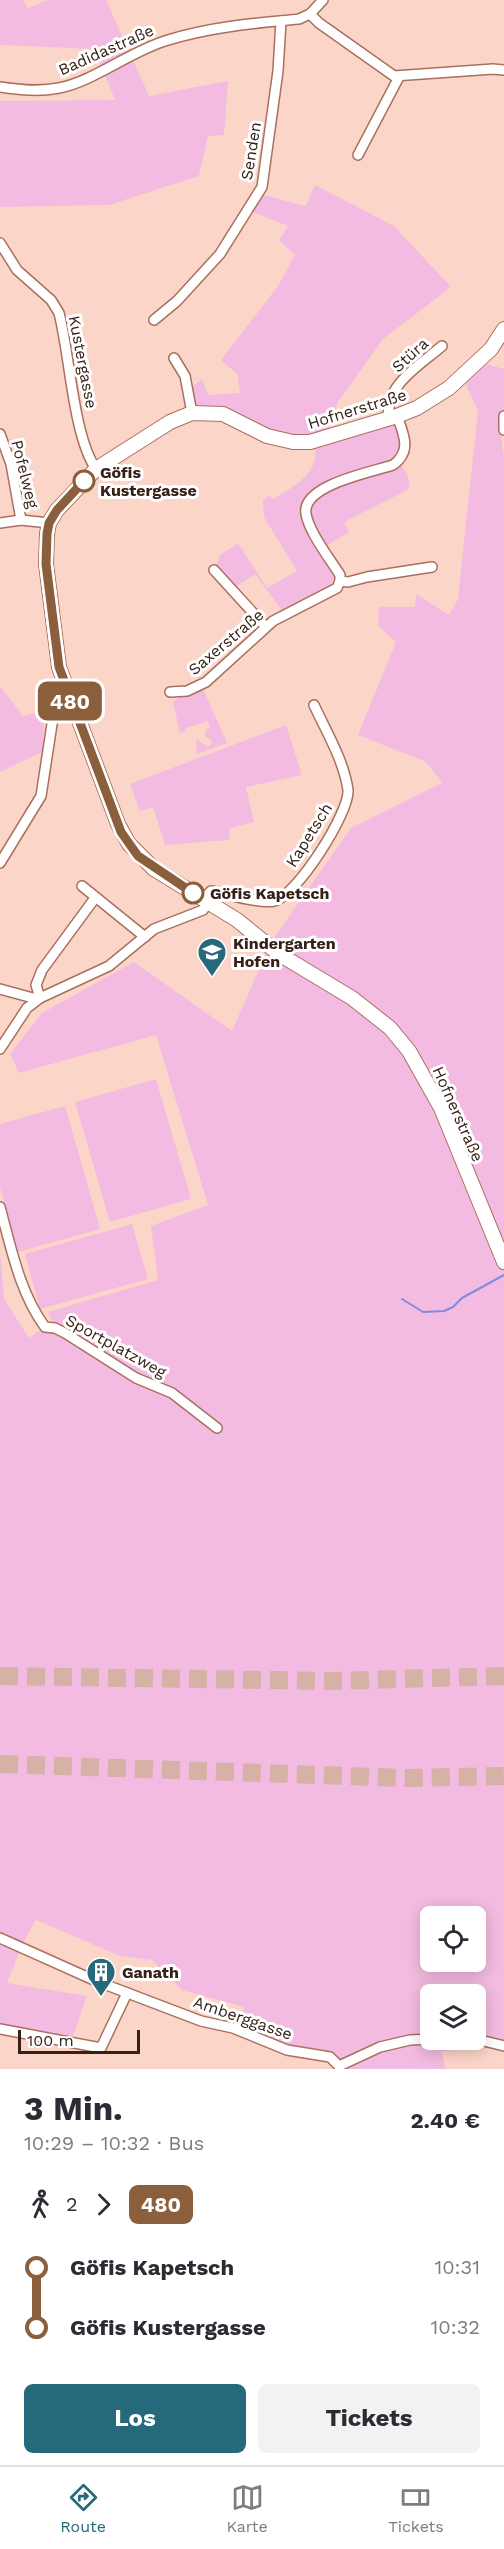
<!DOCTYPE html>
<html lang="de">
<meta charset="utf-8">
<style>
body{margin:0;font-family:"Work Sans",sans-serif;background:#f2f2f3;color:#2b2b33;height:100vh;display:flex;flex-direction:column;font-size:22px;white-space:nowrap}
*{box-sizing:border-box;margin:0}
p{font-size:20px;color:#7c7c81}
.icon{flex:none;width:33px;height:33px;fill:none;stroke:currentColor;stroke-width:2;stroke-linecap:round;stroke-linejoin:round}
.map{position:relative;height:2069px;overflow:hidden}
.details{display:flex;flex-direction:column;background:#fff;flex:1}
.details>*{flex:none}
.badge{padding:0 12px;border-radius:9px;font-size:21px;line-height:39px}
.buttons{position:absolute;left:420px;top:1906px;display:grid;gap:12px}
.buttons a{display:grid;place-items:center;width:66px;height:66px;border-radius:9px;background:#fff;box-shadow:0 3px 15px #0003;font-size:30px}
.scale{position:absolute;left:18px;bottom:15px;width:122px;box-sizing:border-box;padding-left:6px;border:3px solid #372018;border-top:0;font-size:16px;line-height:21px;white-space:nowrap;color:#372018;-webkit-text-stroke:4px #fff;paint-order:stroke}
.map>.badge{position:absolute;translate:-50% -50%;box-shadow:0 0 0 3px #fff}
.legs{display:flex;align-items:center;gap:9px;height:66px;padding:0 24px;font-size:20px}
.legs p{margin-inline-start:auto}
.summary{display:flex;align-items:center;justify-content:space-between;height:102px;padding:0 24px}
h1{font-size:33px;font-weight:700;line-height:45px}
.button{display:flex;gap:12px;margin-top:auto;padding:12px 24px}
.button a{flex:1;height:69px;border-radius:9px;background:#26697b;color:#fff;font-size:24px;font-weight:700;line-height:69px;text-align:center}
.button a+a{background:#f2f2f3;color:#2b2b33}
ul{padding:0 24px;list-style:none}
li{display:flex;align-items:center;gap:21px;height:60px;font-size:22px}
li i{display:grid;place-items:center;width:9px;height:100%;margin:0 8px;background:currentColor}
li i::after{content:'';width:15px;height:15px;margin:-8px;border:4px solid;border-radius:50%;background:#fff}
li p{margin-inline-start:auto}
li:first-child i{background:linear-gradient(#0000 50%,currentColor 0)}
li:last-child i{background:linear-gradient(currentColor 50%,#0000 0)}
.menu{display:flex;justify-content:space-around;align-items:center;height:84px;border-top:2px solid #e1e1e2;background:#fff;font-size:16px;color:#7c7c81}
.menu a{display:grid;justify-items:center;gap:3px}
.menu .on{color:#26697b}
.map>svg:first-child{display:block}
.green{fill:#f3bbe1;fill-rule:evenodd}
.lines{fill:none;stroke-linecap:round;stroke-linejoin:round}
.stream{stroke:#838ada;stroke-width:2}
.motorway-tunnel{stroke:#d5b1a6;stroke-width:18;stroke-dasharray:18 9;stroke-linecap:butt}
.minor-casing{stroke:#a9705d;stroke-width:12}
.secondary-casing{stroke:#a9705d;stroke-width:16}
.minor{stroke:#fff;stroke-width:9}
.secondary{stroke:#fff;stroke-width:14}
.line-1-casing{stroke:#fff;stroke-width:14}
.line-1{stroke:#8b5e3c;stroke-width:9}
.stop-1-dot{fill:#fff;stroke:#8b5e3c;stroke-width:3}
.labels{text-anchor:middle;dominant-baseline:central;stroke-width:6;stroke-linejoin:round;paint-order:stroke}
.street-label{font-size:16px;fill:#372018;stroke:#fff}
.stop-label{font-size:16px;font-weight:bold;fill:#372018;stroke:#fff;text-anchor:start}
.poi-label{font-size:16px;font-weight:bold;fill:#372018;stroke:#fff;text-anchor:start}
</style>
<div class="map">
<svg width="504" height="2069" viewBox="0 0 504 2069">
<rect width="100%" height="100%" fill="#fcd5c9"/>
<g class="green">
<path d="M0,0H23L28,8L48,0H106L149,96L228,81L224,135L208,136L199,176L109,205L0,207V101L115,100L94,49L0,45Z"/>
<path d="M315,185L394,226L451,287L383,339L338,402L329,427L320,435L292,437L195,408L191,388L201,380L203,381L208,395L240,393L237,374L221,360L278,286L295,255L279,240L288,226L250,211L263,195L306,206Z"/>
<path d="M487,364L504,369V407L499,424L504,456V2047L441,2051L446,2069H347L335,2053L280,2044L240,2027L244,2007L182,1990L152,1960L120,1956L36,1920L23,1943L7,1983L87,1996L73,2036L0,2025V1251L4,1299L29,1338L52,1321L48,1312L158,1280L151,1226L208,1205L156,1035L19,1073L10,1054L42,1013L134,962L232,1031L271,942L351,828L442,783L426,762L358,735L396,642L378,626L379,607H415L416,594L449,615L458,599L478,410L465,383ZM430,1917H476V1962H430ZM430,1995H476V2040H430Z"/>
<path d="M395,423C406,438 404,452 389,464L316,488L302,505C300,533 340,565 334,584L283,612L255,574L234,588L216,566L220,555L238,543L267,588L297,571L264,517L263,500L269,495L273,499C293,487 321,473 314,446Z"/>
<path d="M400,465C406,469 411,482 409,489L344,522L349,532L326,546L311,520L309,511L311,504L325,491Z"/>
<path d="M0,686L23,716L45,711L42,752L0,772Z"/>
<path d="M203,689L227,743L197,754L196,739L209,747L212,741L205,736L206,729L210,728L208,721L186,728V731L180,733L173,702L181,696Z"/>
<path d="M286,725L302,775L246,787L254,822L230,828L229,840L165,845L153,807L140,811L130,784Z"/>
<path d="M156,1079L191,1199L110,1222L75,1102Z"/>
<path d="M65,1106L100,1229L18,1252L0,1188V1124Z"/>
<path d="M132,1224L148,1279L40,1309L25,1254Z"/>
</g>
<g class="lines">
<path class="stream" d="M402,1299L423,1312L444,1311L453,1307L462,1298L504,1275"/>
<g class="motorway-tunnel">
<path d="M0,1676L331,1681L504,1676"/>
<path d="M0,1764L405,1778L504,1776"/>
</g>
<g class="minor-casing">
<g id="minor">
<path d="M310,14L319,23L394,76L493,69L504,70"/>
<path d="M0,87C20,90 39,92 59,88C95,81 130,51 168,40C210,27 255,23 299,19L310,14L323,0"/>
<path d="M358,155L399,77"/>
<path d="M0,243L17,270L51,300L59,313C70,355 73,436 96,469"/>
<path d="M154,320L177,301L220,254L262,187L278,71L281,21"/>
<path d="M174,358L185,376L192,413"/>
<path d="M504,416V430"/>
<path d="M389,419C384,385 419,366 442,346"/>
<path d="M0,434L11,464L21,520"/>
<path d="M0,523L21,520L49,523"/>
<path d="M214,570L266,627"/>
<path d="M340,581L348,582L367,577L432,567"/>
<path d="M170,692L187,691L206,682L273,621L337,588L340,581V575C330,559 309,532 306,514C301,485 372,472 393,465C412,451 404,435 397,416"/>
<path d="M0,863L41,796L56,698L66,688"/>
<path d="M82,886L145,937"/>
<path d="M203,899L211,891C228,894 259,904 274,901C296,897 350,812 348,790C344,761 326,731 314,705"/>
<path d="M0,989L33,998H40L109,966L154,929L203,910L209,902"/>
<path d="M0,1049L27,1008L40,998L36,985L42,970L95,898"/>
<path d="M0,1207C11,1248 20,1293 45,1327L55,1328L65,1333L136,1378L172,1393L217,1428"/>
<path d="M0,1938L96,1981L201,2021L233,2028L287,2050L330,2057L339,2066"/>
<path d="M0,2029L101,2048L127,1993"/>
<path d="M476,2039L504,2046"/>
<path d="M339,2066L380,2047L410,2040L430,2039"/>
</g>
</g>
<g class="secondary-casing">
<path id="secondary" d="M504,329L491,349L449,388L417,408L397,416L310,442H293L267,436L223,414L192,413L170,422L96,469L57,510L49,523L47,534L46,564L59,667L118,824L129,844L154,869L237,920L279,954L352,998L390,1028L409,1051L441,1108L504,1262"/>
</g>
<use href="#minor" class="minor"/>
<use href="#secondary" class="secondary"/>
</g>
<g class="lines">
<g class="line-1-casing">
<path id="line-1" d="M84,481L57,510L49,523L47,534L46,564L59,667L121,832L138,856L193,893"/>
</g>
<use href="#line-1" class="line-1"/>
</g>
<defs>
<g id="school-pin" transform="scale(1.5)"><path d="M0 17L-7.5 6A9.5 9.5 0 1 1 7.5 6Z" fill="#26697b" stroke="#fff"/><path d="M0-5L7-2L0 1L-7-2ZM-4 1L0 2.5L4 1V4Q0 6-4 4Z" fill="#fff"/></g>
<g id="building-pin" transform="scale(1.5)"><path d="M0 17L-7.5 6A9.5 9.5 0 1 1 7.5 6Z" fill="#26697b" stroke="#fff"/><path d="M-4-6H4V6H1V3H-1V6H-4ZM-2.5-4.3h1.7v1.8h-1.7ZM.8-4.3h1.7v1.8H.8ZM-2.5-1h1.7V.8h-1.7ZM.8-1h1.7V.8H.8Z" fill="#fff"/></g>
</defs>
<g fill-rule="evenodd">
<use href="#school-pin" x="212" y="952"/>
<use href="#building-pin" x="101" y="1972"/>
</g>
<g class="stop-1-dot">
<circle cx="84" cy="481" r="10"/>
<circle cx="193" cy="893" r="10"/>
</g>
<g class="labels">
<g class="street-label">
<text transform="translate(106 50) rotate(-24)">Badidastraße</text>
<text transform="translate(251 151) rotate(-81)">Senden</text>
<text transform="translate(410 355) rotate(-42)">Stüra</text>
<text transform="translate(83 362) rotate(79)">Kustergasse</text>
<text transform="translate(357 409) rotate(-17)">Hofnerstraße</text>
<text transform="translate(25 474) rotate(76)">Pofelweg</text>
<text transform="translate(226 642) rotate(-40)">Saxerstraße</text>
<text transform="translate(309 835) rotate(-58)">Kapetsch</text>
<text transform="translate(458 1114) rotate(66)">Hofnerstraße</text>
<text transform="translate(116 1346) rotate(29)">Sportplatzweg</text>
<text transform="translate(243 2018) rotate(19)">Amberggasse</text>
</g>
<g class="stop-label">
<text x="100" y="472">Göfis<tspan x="100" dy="18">Kustergasse</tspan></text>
<text x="210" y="893">Göfis Kapetsch</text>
</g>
<g class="poi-label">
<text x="233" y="943">Kindergarten<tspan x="233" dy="18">Hofen</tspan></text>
<text x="122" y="1972">Ganath</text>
</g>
</g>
</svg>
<div class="buttons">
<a><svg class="icon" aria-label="locate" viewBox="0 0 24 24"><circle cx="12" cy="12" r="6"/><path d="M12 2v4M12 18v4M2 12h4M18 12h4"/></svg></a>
<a><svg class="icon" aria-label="layers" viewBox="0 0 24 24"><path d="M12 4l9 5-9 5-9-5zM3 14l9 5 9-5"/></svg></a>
</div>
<div class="scale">100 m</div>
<b class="badge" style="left:70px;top:701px;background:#8b5e3c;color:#fff">480</b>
</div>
<section class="details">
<div class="summary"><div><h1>3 Min.</h1><p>10:29 – 10:32 · Bus</p></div><b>2.40 €</b></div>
<div class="legs"><svg class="icon" aria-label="walk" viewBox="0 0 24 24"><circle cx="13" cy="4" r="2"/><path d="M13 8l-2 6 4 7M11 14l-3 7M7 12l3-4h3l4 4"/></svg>2<svg class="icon" aria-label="forward" viewBox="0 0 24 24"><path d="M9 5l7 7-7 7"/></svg><b class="badge" style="background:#8b5e3c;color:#fff">480</b></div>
<ul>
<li><i style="color:#8b5e3c"></i><b>Göfis Kapetsch</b><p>10:31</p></li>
<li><i style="color:#8b5e3c"></i><b>Göfis Kustergasse</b><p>10:32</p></li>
</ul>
<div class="button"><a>Los</a><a>Tickets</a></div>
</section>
<nav class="menu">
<a class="on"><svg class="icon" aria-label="directions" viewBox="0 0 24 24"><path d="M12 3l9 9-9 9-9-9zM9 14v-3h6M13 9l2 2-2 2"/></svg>Route</a>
<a><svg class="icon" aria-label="map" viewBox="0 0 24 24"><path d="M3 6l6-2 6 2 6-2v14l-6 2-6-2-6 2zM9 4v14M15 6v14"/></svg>Karte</a>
<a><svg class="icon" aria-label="tickets" viewBox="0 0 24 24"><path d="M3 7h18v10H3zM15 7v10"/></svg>Tickets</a>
</nav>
